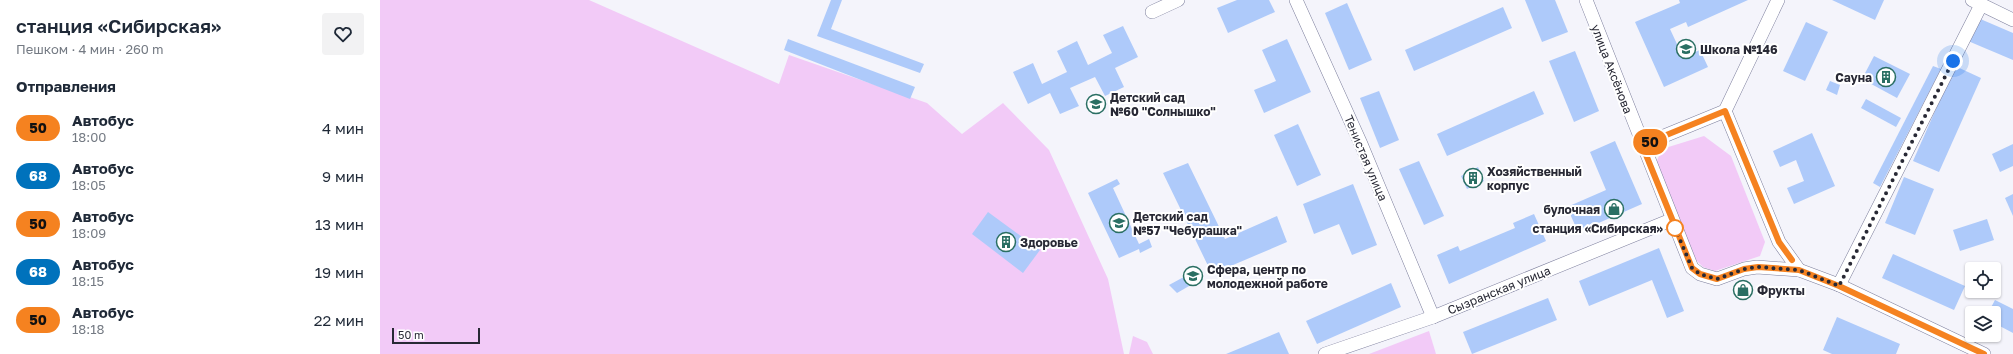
<!DOCTYPE html>
<html lang="ru">
<meta charset="utf-8">
<style>
body{margin:0;font-family:"Golos Text",sans-serif;background:#f2f2f3;color:#1f2937;height:100vh;display:flex;flex-direction:column;font-size:15px;white-space:nowrap}
*{box-sizing:border-box;margin:0}
p{font-size:13px;color:#747a83}
.icon{flex:none;width:22px;height:22px;fill:none;stroke:currentColor;stroke-width:2;stroke-linecap:round;stroke-linejoin:round}
.map{position:relative;flex:1;overflow:hidden}
.panel{display:flex;flex-direction:column;background:#fff;width:380px}
.panel>*{flex:none}
.badge{padding:0 8px;border-radius:13px;font-size:14px;line-height:26px}
.controls{position:absolute;left:1585px;top:262px;display:grid;gap:8px}
.controls a{display:grid;place-items:center;width:36px;height:36px;border-radius:4px;background:#fff;box-shadow:0 1px 3px #0004;font-size:20px}
.scale{position:absolute;left:12px;bottom:10px;width:88px;box-sizing:border-box;padding-left:4px;border:2px solid #282935;border-top:0;font-size:11px;line-height:14px;white-space:nowrap;color:#282935;-webkit-text-stroke:3px #fff;paint-order:stroke}
.you{position:absolute;width:20px;height:20px;margin:-10px;border:3px solid #fff;border-radius:50%;background:#1a73e8;box-shadow:0 0 0 6px #1a73e833}
.map>.badge{position:absolute;translate:-50% -50%;box-shadow:0 0 0 2px #fff}
h2{padding:0 16px;font-size:15px;line-height:36px}
.round{display:grid;place-items:center;flex:none;width:42px;height:42px;border-radius:4px;background:#f2f2f3}
.summary{display:flex;align-items:center;justify-content:space-between;height:68px;padding:0 16px}
h1{font-size:19px;font-weight:600;line-height:30px}
ul{padding:0;list-style:none}
li{display:flex;align-items:center;gap:12px;height:48px;padding:0 16px}
li div{flex:1}
li b{display:block;font-size:15px}
li em{font-style:normal}
li .badge{min-width:44px;font-weight:700;text-align:center}
main{display:flex;flex:1;min-height:0}
.map>svg:first-child{display:block}
.green{fill:#f2caf7}
.building{fill:#aecafa}
.lines{fill:none;stroke-linecap:round;stroke-linejoin:round}
.minor-casing{stroke:#7d7f9d;stroke-width:14}
.minor{stroke:#fff;stroke-width:13}
.line-casing{stroke:#fff;stroke-width:9}
.line{stroke:#f58220;stroke-width:6}
.walk{stroke:#282935;stroke-width:4;stroke-dasharray:0 7.2}
.stop-dot{fill:#fff;stroke:#f58220;stroke-width:2}
.labels{text-anchor:middle;dominant-baseline:central;stroke-width:4;stroke-linejoin:round;paint-order:stroke}
.poi-label{font-size:12px;font-weight:bold;fill:#282935;stroke:#fff;text-anchor:start}
.street-label{font-size:12px;fill:#282935;stroke:#fff}
.stop-label{font-size:12px;font-weight:bold;fill:#282935;stroke:#fff;text-anchor:end}
</style>
<main>
<section class="panel">
<div class="summary"><div><h1>станция «Сибирская»</h1><p>Пешком · 4 мин · 260 m</p></div><a class="round"><svg class="icon" aria-label="heart" viewBox="0 0 24 24"><path d="M12 20l-8-8c-3-5 5-10 8-4 3-6 11-1 8 4z"/></svg></a></div>
<h2>Отправления</h2>
<ul>
<li><span class="badge" style="background:#f58220;color:#111">50</span><div><b>Автобус</b><p>18:00</p></div><em>4 мин</em></li>
<li><span class="badge" style="background:#0072bc;color:#fff">68</span><div><b>Автобус</b><p>18:05</p></div><em>9 мин</em></li>
<li><span class="badge" style="background:#f58220;color:#111">50</span><div><b>Автобус</b><p>18:09</p></div><em>13 мин</em></li>
<li><span class="badge" style="background:#0072bc;color:#fff">68</span><div><b>Автобус</b><p>18:15</p></div><em>19 мин</em></li>
<li><span class="badge" style="background:#f58220;color:#111">50</span><div><b>Автобус</b><p>18:18</p></div><em>22 мин</em></li>
</ul>
</section>
<div class="map">
<svg width="1633" height="354" viewBox="0 0 1633 354">
<rect width="100%" height="100%" fill="#f4f4fb"/>
<g class="green">
<path d="M0,0H209L399,84L409,55L547,103L582,134L623,103L669,150L728,279L744,354H0Z"/>
<path d="M1324,136L1351,156L1385,242L1380,256L1335,271L1323,267L1316,260L1276,163L1282,149Z"/>
<path d="M1049,331L1056,354H989Z"/>
<path d="M753,336L767,342L773,354H749Z"/>
</g>
<g class="building">
<path d="M451,0H462L451,29L544,64L540,73L437,36Z"/>
<path d="M857,0H889L895,12L848,33L837,8Z"/>
<path d="M1145,0H1175L1188,32L1162,42Z"/>
<path d="M1299,0H1368L1308,27L1306,22L1290,29L1303,57L1320,50L1328,67L1284,87L1255,22L1300,3Z"/>
<path d="M1452,0H1504L1495,20Z"/>
<path d="M967,3L992,60L969,70L945,13Z"/>
<path d="M1123,7L1132,28L1034,71L1025,50Z"/>
<path d="M1598,18L1633,33V60L1588,41Z"/>
<path d="M1426,22L1448,32L1425,81L1403,71Z"/>
<path d="M743,26L758,57L735,68L744,87L725,96L715,77L690,88L699,106L680,114L670,93L648,104L633,72L653,63L662,84L687,72L677,51L697,41L708,65L732,53L723,35Z"/>
<path d="M408,39L535,87L530,99L404,50Z"/>
<path d="M907,39L931,92L884,113L874,90L896,81L882,50Z"/>
<path d="M1195,51L1219,111L1194,122L1169,61Z"/>
<path d="M1494,56L1530,74L1517,98L1482,79Z"/>
<path d="M1553,66L1561,69L1500,187L1493,183Z"/>
<path d="M1575,66L1601,78L1559,172L1533,161Z"/>
<path d="M1450,81L1460,85L1457,95L1446,90Z"/>
<path d="M999,91L1019,140L1000,148L980,98Z"/>
<path d="M1154,91L1164,114L1067,156L1057,134Z"/>
<path d="M1486,99L1521,118L1516,127L1481,108Z"/>
<path d="M918,124L941,175L917,186L894,135Z"/>
<path d="M1432,133L1455,186L1414,204L1407,188L1424,181L1416,160L1400,167L1393,151Z"/>
<path d="M1235,141L1262,204L1198,232L1187,207L1226,190L1210,152Z"/>
<path d="M1633,144V166L1620,172L1612,154Z"/>
<path d="M1039,161L1064,216L1044,225L1019,169Z"/>
<path d="M808,163L845,239L897,216L907,242L832,274L783,173Z"/>
<path d="M1098,167L1104,181L1087,189L1081,176Z"/>
<path d="M1524,177L1554,189L1535,235L1505,223Z"/>
<path d="M737,179L740,184L733,188L759,244L769,239L772,247L760,253L759,249L739,258L708,193Z"/>
<path d="M973,184L997,245L972,255L959,224L934,234L923,204Z"/>
<path d="M1633,194V216L1625,198Z"/>
<path d="M608,212L660,250L643,273L592,234Z"/>
<path d="M1154,214L1166,241L1069,284L1057,255L1078,246L1080,251L1135,228L1133,223Z"/>
<path d="M1607,219L1614,240L1580,251L1573,230Z"/>
<path d="M1279,248L1304,311L1287,318L1272,280L1209,306L1199,281Z"/>
<path d="M1513,254L1585,286L1574,310L1502,278Z"/>
<path d="M813,272L816,282L797,293L789,285Z"/>
<path d="M1011,283L1021,307L937,344L926,321Z"/>
<path d="M1168,298L1177,320L1092,354L1083,332Z"/>
<path d="M1615,300L1633,309V333L1614,323V313H1608Z"/>
<path d="M1457,317L1520,344L1516,354H1452L1443,350Z"/>
<path d="M899,332L909,354H846Z"/>
</g>
<g class="lines">
<g class="minor-casing">
<g id="minor">
<path d="M916,0L981,144L1053,317"/>
<path d="M1206,0L1312,268L1320,274L1337,279L1364,269L1377,267L1419,270L1459,285L1604,354"/>
<path d="M1592,0L1633,20"/>
<path d="M772,12L798,0"/>
<path d="M1345,111L1398,0"/>
<path d="M1262,145L1345,111L1399,242L1419,270"/>
<path d="M1459,285L1601,5"/>
<path d="M945,354L1053,317L1291,220"/>
</g>
</g>
<use href="#minor" class="minor"/>
</g>
<g class="lines">
<g class="line-casing">
<path id="line" d="M1412,260L1399,242L1345,111L1262,145L1312,268L1320,274L1337,279L1364,269L1378,267L1419,270L1459,286L1604,354"/>
</g>
<use href="#line" class="line"/>
<path class="walk" d="M1295,228L1312,268L1320,274L1337,279L1364,269L1378,267L1419,270L1459,286L1573,61"/>
</g>
<defs>
<g id="school-ring" transform="scale(1)"><circle r="9.5" fill="#fff" stroke="#2a6f63" stroke-width="1.5"/><path d="M0-5L7-2L0 1L-7-2ZM-4 1L0 2.5L4 1V4Q0 6-4 4Z" fill="#2a6f63"/></g>
<g id="building-ring" transform="scale(1)"><circle r="9.5" fill="#fff" stroke="#2a6f63" stroke-width="1.5"/><path d="M-4-6H4V6H1V3H-1V6H-4ZM-2.5-4.3h1.7v1.8h-1.7ZM.8-4.3h1.7v1.8H.8ZM-2.5-1h1.7V.8h-1.7ZM.8-1h1.7V.8H.8Z" fill="#2a6f63"/></g>
<g id="shop-ring" transform="scale(1)"><circle r="9.5" fill="#fff" stroke="#2a6f63" stroke-width="1.5"/><path d="M-5-2.5h2.3a2.7 3.5 0 0 1 5.4 0H5L5.5 6h-11ZM-1.5-2.5h3a1.5 2.3 0 0 0-3 0Z" fill="#2a6f63"/></g>
</defs>
<g fill-rule="evenodd">
<use href="#school-ring" x="1306" y="49"/>
<use href="#building-ring" x="1506" y="77"/>
<use href="#school-ring" x="716" y="104"/>
<use href="#building-ring" x="1093" y="178"/>
<use href="#shop-ring" x="1234" y="209"/>
<use href="#school-ring" x="739" y="223"/>
<use href="#building-ring" x="626" y="242"/>
<use href="#school-ring" x="813" y="276"/>
<use href="#shop-ring" x="1363" y="290"/>
</g>
<circle class="stop-dot" cx="1295" cy="228" r="8"/>
<g class="labels">
<g class="poi-label">
<text x="1320" y="49">Школа №146</text>
<text x="1492" y="77" text-anchor="end">Сауна</text>
<text x="730" y="97">Детский сад<tspan x="730" dy="14">№60 "Солнышко"</tspan></text>
<text x="1107" y="171">Хозяйственный<tspan x="1107" dy="14">корпус</tspan></text>
<text x="1220" y="209" text-anchor="end">булочная</text>
<text x="753" y="216">Детский сад<tspan x="753" dy="14">№57 "Чебурашка"</tspan></text>
<text x="640" y="242">Здоровье</text>
<text x="827" y="269">Сфера, центр по<tspan x="827" dy="14">молодежной работе</tspan></text>
<text x="1377" y="290">Фрукты</text>
</g>
<g class="street-label">
<text transform="translate(1232 69) rotate(69)">улица Аксёнова</text>
<text transform="translate(986 158) rotate(67)">Тенистая улица</text>
<text transform="translate(1119 290) rotate(-22)">Сызранская улица</text>
</g>
<g class="stop-label">
<text x="1283" y="228">станция «Сибирская»</text>
</g>
</g>
</svg>
<div class="controls">
<a><svg class="icon" aria-label="locate" viewBox="0 0 24 24"><circle cx="12" cy="12" r="6"/><path d="M12 2v4M12 18v4M2 12h4M18 12h4"/></svg></a>
<a><svg class="icon" aria-label="layers" viewBox="0 0 24 24"><path d="M12 4l9 5-9 5-9-5zM3 14l9 5 9-5"/></svg></a>
</div>
<div class="scale">50 m</div>
<div class="you" style="left:1573px;top:61px"></div>
<b class="badge" style="left:1270px;top:142px;background:#f58220;color:#111">50</b>
</div>
</main>
